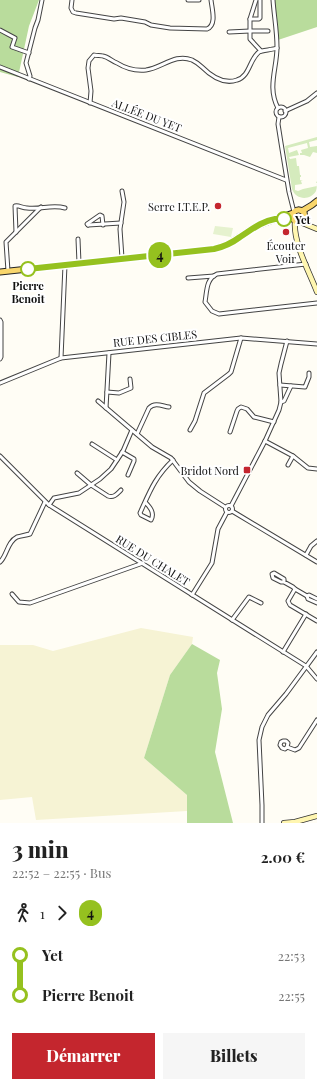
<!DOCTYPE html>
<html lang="fr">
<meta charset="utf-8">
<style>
body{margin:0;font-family:"Playfair Display",serif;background:#f6f6f6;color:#222;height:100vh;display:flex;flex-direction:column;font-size:15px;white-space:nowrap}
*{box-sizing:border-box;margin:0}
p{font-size:13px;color:#767676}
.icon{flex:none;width:22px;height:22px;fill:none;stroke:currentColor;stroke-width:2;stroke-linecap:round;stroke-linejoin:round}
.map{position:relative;height:823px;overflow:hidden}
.panel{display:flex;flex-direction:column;background:#fff;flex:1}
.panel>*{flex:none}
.badge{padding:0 8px;border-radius:13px;font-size:14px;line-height:26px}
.map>.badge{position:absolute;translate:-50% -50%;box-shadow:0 0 0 2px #fff}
.legs{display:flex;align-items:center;gap:6px;height:44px;padding:0 12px;font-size:13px}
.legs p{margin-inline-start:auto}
.overview{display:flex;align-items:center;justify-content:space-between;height:68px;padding:0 12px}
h1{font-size:22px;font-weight:800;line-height:30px}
.primary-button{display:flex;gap:8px;margin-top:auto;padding:8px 12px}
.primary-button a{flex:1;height:46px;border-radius:0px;background:#c4262e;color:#fff;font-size:16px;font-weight:800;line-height:46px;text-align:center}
.primary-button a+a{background:#f6f6f6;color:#222}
ul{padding:0 12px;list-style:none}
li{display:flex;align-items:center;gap:14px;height:40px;font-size:15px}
li i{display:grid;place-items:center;width:6px;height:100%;margin:0 5px;background:currentColor}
li i::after{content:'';width:10px;height:10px;margin:-5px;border:3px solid;border-radius:50%;background:#fff}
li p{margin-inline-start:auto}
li:first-child i{background:linear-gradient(#0000 50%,currentColor 0)}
li:last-child i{background:linear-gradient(currentColor 50%,#0000 0)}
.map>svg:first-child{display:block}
.farmland{fill:#f6f3d4}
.green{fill:#d5ebbd}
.forest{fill:#b9dc9c}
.pitch{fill:#e6f2cf}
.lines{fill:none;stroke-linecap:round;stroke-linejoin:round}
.street-casing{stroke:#444;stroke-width:5}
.secondary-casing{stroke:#333;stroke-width:6}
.primary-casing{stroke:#222;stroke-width:7}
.street{stroke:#fff;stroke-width:3}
.secondary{stroke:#fff6b0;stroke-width:4.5}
.primary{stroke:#f9d66b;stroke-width:5}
.line-1-casing{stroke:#fff;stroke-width:9}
.line-1{stroke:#95c11f;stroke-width:6}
.poi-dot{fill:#c4262e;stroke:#fff;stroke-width:1.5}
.stop-1-dot{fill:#fff;stroke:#95c11f;stroke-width:2}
.labels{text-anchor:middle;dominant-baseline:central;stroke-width:4;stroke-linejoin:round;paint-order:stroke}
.street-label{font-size:11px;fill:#111;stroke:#fff}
.poi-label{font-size:11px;fill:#111;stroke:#fff;text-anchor:end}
.stop-label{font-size:11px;font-weight:bold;fill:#111;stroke:#fff;text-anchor:start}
</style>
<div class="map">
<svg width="317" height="823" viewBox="0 0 317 823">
<rect width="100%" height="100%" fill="#fffdf5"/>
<path class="farmland" d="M141,628L193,637L192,644L170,675L144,758L187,795V811L36,820L32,797L0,800V645H33L53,651Z"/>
<path class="green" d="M317,137V140L309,142L310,147L317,146V153L313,152L310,157L304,155H300V153H302L301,150L308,148L307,143L288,148L289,153L297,150L299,155L289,157L290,159L296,158L297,166H299L300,175H301V177H300V180L303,181H301L302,184L295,185V190L298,191L303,189L317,186V183H316L317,181C317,184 317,188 316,191C310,201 296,200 292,189L285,146Z"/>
<g class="forest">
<path d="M0,0H39L29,26L18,77L0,72Z"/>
<path d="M274,0H317V27L278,40Z"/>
<path d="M192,644L220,660L217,673L222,709L215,752L233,823H187V795L144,758L170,675Z"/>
</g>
<path class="pitch" d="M215,226L233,228L231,237L213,234Z"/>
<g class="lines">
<g class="street-casing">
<g id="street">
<path d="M72,0L71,8L73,12L76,13L114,19L121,18L145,22L151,25L170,28L207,29C217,25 212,9 211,0"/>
<path d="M188,0H199"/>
<path d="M256,0L250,19V39L261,51"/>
<path d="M273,0C274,15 277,31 277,47C277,69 267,87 278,108"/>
<path d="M250,19H259L260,18V0"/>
<path d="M0,30L15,38L12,47L29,53"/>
<path d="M229,32L250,31H268"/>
<path d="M0,67L286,180"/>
<path d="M29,79L30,76L26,63L35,28L38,20L42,0"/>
<path d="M90,103L91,91L88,68L89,61L94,55C97,56 100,55 103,56C108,57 112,61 117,63C125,68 136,71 146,70C162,68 175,53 192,60C196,62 199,64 202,67C211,76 223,85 237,80C250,76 249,60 259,52C262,50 272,50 277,48"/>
<circle cx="281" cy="112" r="5"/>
<path d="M285,111L307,101L317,93"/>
<path d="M279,117L278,124L281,143L289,192L294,212"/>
<path d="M88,225L121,223"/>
<path d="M88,225L87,224L100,215L102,216L103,225"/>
<path d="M16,232L15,206C19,205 22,208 27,208C40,210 52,204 65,208"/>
<path d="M78,239L79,263"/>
<path d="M122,258L120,229L124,202L122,191"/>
<path d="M306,264L217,274C206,279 207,291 205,302L212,311L219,314L317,303"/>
<path d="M8,271L6,242L41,207"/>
<path d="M188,278L214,276"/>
<path d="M0,320L1,322V357L0,359"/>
<path d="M61,358L65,265"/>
<path d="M0,383L61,358L241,338L317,344"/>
<path d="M280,385L305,387L309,377V373"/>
<path d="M107,392L119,393L131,388L130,379"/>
<path d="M98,401L152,447L171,458L189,482L200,491L225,507"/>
<path d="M281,402L284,401L291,386"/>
<path d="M106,408L109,353"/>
<path d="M190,430L195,421L204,393L229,374L231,372L241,338"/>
<path d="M230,432L237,411L238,409L241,407L247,409L254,417L274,422"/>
<path d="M137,434L149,408C155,402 162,406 169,407"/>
<path d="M265,441L293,456L288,465"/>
<path d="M92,444L117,460"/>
<path d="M122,452L134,459V461L128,475"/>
<path d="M0,456L49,505L306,666L317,679"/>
<path d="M293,456L308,468L317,469"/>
<path d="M77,473L91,485L108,496C114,498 117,494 121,490"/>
<path d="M145,502C150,507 155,513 151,520L141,515L140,513C150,491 155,477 173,460"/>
<path d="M49,505L54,498L79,493L100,479L111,469L123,451L132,430"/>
<circle cx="229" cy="509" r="3.5"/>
<path d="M231,506L265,441L279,410L281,402L279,373L281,364L287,341"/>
<path d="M232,511L317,562"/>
<path d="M306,555L311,546L317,541"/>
<path d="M0,562C7,556 7,542 17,537C21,536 26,535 30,534L45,502"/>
<path d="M284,582H281L273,578L272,574L274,573L284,579V582L293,587L295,589"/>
<path d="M12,594L19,602L30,603L143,563"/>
<path d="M192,595L212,563L218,529L227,512"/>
<path d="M307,596L308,599L317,603"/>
<path d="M317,599L309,595L307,596L295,589L288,601L290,605L317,621"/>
<path d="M232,620L249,597L261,603"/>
<path d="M283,652L306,614"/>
<path d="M287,747L288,743L286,741H283L281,742L280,745L282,748L285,749L287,747L295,750L299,748L317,720"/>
<path d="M262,823V805L259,740L262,727L268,715L286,694L317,652"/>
</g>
</g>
<g class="secondary-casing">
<g id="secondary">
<path d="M295,221C293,243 309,271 317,292"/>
<path d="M300,222L317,229"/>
<path d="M284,823L295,822L317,816"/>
</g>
</g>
<g class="primary-casing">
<g id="primary">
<path d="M302,211L312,205L317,201"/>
<path d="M0,272L214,249C232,245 240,235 255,227C267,221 280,218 293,213C296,209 300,209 304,212L305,218L300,222H296L293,219V213"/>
</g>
</g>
<use href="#street" class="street"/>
<use href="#secondary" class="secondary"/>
<use href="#primary" class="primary"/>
</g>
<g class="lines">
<g class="line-1-casing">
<path id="line-1" d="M28,269L214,249C223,247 232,243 240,237C251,230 262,221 275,219C278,219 281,219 284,219"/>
</g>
<use href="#line-1" class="line-1"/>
</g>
<g class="poi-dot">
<circle cx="218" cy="206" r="4"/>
<circle cx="286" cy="232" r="4"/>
<rect x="243" y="466" width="8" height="8" rx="2"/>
</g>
<g class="stop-1-dot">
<circle cx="284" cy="219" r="7"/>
<circle cx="28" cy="269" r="7"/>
</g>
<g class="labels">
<g class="street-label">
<text transform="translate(147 115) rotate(21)">ALLÉE DU YET</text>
<text transform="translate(155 338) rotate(-6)">RUE DES CIBLES</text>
<text transform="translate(153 560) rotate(32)">RUE DU CHALET</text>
</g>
<g class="poi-label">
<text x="210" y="206">Serre I.T.E.P.</text>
<text x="286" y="245" text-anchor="middle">Écouter<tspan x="286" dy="13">Voir</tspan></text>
<text x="239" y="470">Bridot Nord</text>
</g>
<g class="stop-label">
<text x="295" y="219">Yet</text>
<text x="28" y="285" text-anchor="middle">Pierre<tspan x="28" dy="13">Benoit</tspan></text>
</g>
</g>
</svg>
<b class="badge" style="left:160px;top:255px;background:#95c11f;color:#111">4</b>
</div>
<section class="panel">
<div class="overview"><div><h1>3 min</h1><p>22:52 – 22:55 · Bus</p></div><b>2.00 €</b></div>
<div class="legs"><svg class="icon" aria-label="walk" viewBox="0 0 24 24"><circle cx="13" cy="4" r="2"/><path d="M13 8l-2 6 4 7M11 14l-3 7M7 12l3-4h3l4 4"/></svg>1<svg class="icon" aria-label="forward" viewBox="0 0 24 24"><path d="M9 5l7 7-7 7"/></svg><b class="badge" style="background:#95c11f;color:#111">4</b></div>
<ul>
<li><i style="color:#95c11f"></i><b>Yet</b><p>22:53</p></li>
<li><i style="color:#95c11f"></i><b>Pierre Benoit</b><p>22:55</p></li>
</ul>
<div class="primary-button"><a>Démarrer</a><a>Billets</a></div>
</section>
